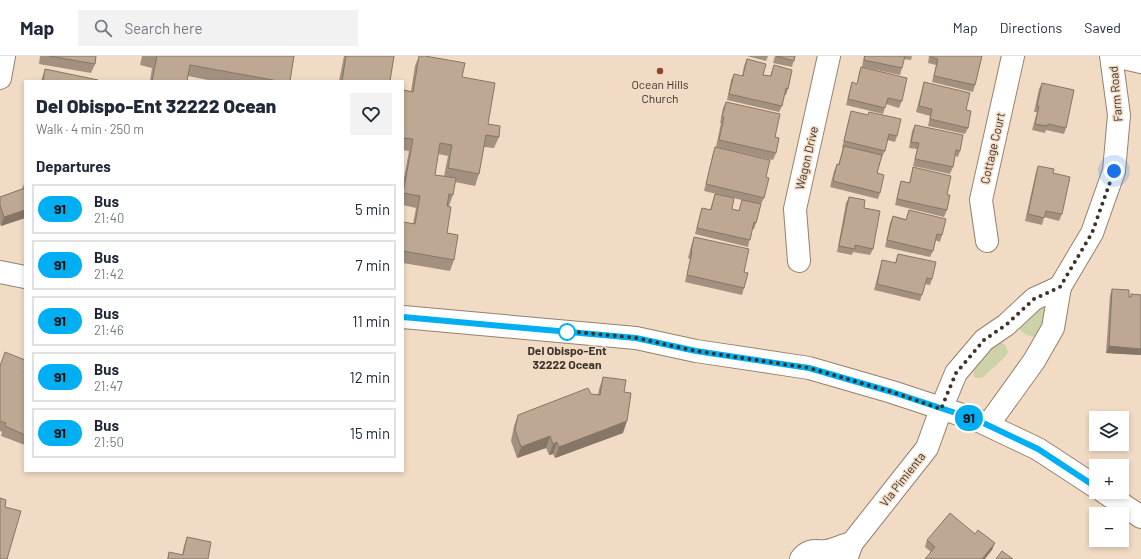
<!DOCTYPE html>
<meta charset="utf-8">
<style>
body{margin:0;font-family:Barlow,sans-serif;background:#f2f2f3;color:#1f2937;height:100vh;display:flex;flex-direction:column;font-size:15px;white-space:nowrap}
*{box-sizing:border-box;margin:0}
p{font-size:13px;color:#747a83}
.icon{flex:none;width:22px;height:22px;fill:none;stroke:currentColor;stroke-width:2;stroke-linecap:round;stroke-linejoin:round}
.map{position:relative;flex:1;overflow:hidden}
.details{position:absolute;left:24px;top:24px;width:380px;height:392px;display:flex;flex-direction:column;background:#fff;border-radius:0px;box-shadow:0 2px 6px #0003}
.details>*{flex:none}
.badge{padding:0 8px;border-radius:13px;font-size:14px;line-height:26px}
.controls{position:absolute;left:1089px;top:355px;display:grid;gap:8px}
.controls a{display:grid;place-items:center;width:40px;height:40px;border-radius:0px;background:#fff;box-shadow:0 2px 6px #0003;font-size:20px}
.you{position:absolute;width:20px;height:20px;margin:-10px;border:3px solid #fff;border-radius:50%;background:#1a73e8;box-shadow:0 0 0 6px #1a73e833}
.map>.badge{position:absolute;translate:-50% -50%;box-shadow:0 0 0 2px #fff}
h2{padding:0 12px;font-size:15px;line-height:36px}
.round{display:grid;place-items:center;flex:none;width:42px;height:42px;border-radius:0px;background:#f2f2f3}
.head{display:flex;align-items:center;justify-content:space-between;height:68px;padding:0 12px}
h1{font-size:19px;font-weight:800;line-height:30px}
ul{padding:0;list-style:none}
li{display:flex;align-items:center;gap:12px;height:50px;margin:0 8px 6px;padding:0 4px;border:2px solid #e0e1e3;border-radius:0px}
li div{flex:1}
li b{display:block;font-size:15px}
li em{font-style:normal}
li .badge{min-width:44px;font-weight:700;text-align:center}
header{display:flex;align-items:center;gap:24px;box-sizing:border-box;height:56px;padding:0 20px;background:#fff;border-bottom:1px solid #e0e1e3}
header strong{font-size:19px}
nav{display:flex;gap:22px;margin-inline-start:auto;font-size:14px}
.search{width:280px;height:36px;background:#f2f2f3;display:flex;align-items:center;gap:10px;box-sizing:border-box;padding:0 14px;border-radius:0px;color:#747a83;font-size:15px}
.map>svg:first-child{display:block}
.grass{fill:#cdd2a8}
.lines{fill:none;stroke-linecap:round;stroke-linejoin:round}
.minor-casing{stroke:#95806c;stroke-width:24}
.major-casing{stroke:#95806c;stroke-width:24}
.minor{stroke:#fff;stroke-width:22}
.major{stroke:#fff;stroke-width:22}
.wall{fill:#a3907e;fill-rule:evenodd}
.shaded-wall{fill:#857667}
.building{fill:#bea893;stroke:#857667}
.line-casing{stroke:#fff;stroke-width:9}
.line{stroke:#00aff2;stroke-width:6}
.walk{stroke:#3c342b;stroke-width:4;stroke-dasharray:0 7.2}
.poi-dot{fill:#8e4820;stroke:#f2dbc4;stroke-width:1.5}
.stop-dot{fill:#fff;stroke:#00aff2;stroke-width:2}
.labels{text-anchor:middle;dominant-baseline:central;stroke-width:3;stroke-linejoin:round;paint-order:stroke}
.poi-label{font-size:12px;fill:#3c342b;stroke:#f2dbc4}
.street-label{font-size:12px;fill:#3c342b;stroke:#f2dbc4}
.stop-label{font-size:12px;font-weight:bold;fill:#3c342b;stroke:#f2dbc4}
</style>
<header>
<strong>Map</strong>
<div class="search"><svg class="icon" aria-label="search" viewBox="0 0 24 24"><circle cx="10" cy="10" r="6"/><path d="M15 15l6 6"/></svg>Search here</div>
<nav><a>Map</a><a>Directions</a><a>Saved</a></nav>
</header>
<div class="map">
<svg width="1141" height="503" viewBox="0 0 1141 503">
<rect width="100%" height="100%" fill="#f2dbc4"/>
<g class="grass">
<path d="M1043,249L1049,256L1038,280C1029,282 1024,278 1017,271Z"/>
<path d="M995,287H1002L1006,290L1008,296L1005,301L982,322H976L974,320L973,314Z"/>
</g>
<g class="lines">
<g class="minor-casing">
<g id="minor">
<path d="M1115,0L1141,6"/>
<path d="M0,22L4,0"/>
<path d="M987,185L981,144L1013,0"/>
<path d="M799,205L795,153L829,0"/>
<path d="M988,369L1034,305L1053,272L1060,231L1092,177L1114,115L1119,59L1111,0"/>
<path d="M801,503C809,492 816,496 827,495C835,493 844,489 852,487"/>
<path d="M846,503L852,487L927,392L941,353L956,317L984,284L1006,269L1034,243L1060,231"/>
</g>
</g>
<g class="major-casing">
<g id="major">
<path d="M0,216L25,221"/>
<path d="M403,261L636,282L696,295L809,312L892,336L977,364L1038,393L1096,431"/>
<path d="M1104,436L1141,461"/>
</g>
</g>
<use href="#minor" class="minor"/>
<use href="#major" class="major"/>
</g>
<g class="wall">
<path d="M40,0H96L95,8L91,17L39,8Z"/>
<path d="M142,0H294L290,25H213L188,20L187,25H150L152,12L140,9Z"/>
<path d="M344,0H394L390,25H339Z"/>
<path d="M419,0L462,21L488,68L499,81L494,92L484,91L479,118L475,130L455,126L453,139L449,150L447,177L454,204L450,215L403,207V166L413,168L416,152L403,149V127L409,95L403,94V34L411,35L415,10ZM438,98L448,100L444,120L435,119Z"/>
<path d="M747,0H768L766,5Z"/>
<path d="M775,0H795L792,11L773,7Z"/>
<path d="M864,0H912L911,4L904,3L902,12L900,19L862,11Z"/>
<path d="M929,0H982L975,29L973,36L932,26L936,9L928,7Z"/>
<path d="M747,3L763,19L770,20L774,9L788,33L786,39H784L782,50L779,56L727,44L731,24L734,18L742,20L744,10Z"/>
<path d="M861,11L902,45L899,52L886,48L883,58L846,49L850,33L852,26L857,28L859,17Z"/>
<path d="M45,13L97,25H41Z"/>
<path d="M924,26L966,54L968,72L965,78L928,70L930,60L916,56L922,33Z"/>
<path d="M1042,27L1066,72L1064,78L1046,74L1045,77L1032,74L1037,56H1034L1039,33Z"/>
<path d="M726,46L775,81L776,97L773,104L716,91L721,67H720L723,52Z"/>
<path d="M851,55L868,59L869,56L897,80L895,86L887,84L885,95L882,101L877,117L880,137L878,143L830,131L834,115L837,108L838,109L843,92H842L849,62Z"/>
<path d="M915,69L960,95L958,101L955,100L953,111L950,118L913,110L917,93L909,92L912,75Z"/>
<path d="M715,91L766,121L764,142L761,148L756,167L754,173H752L748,191L695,178L700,158L702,152L710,154L713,144L715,138L732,153L739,154L742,144L746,145L704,135L713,97Z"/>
<path d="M1038,110L1053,117L1062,158L1059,165L1044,161L1042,169L1025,165L1036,116Z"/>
<path d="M913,111L947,139V154L944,161L895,149L899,131L901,125L909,127Z"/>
<path d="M25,126V162L1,170L0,168V141L22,133Z"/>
<path d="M849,141L864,152L873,193L870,199L853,196L852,199L837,196L846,147Z"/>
<path d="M909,154L942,179L940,186L935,184L933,195L930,201L885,191L890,167L893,160L906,163Z"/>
<path d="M694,181L744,216V232L742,239L685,226L690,203L688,202L692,187Z"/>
<path d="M898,198L932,223L930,229L925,228L920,245L874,234L880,211L882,204L895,207Z"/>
<path d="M1112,233L1129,241H1130L1131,238L1141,239V299L1106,297L1110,239Z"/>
<path d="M0,310L25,317V389L1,380L2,376L0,375Z"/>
<path d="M603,321L624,336L623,377L555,402L553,398L549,399L546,392L517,402L511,385L514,370L518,359L591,338L598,339L599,333Z"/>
<path d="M187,481L208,503H167L169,496L182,499L184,490Z"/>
<path d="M927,484L992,494L931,496L925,491Z"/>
</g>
<g class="shaded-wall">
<path d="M25,154V162L1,170L4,161Z"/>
<path d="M1109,290L1141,293V299L1106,297Z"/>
<path d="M627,365L623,377L555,402L559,391Z"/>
<path d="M550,380L546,392L517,402L521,391Z"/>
<path d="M557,386L553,398L549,399L553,388Z"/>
<path d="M995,487L992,494L985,503H982Z"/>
</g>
<g class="building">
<path d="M49,0H96L95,8Z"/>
<path d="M156,0H294L290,25H278L190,9L187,25H152L157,0Z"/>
<path d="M346,0H394L390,25H342Z"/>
<path d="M419,0H425L465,7L462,21L495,27L488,68L500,70L499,81L486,79L479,118L448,112L452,89L440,87L435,119L456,122L453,139L449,138L447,150L451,151L447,177L458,179L454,204L403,195V166L415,168L420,140L403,137L413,83L403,82V34L413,36Z"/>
<path d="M776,0H795L794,5Z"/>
<path d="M865,0H905L902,12L864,4Z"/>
<path d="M930,0H982L975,29L934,20L938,3L930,1Z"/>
<path d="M747,3L766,8L763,19L771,20L774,9L792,14L788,33L786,32L782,50L729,38L734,18L743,20Z"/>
<path d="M861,11L907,22L902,45L888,42L885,52L848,43L852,26L857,28Z"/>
<path d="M45,13L98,24L97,25H43Z"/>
<path d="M924,26L970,37L966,54L971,55L968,72L930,63L932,53L919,50Z"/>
<path d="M1042,27L1074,34L1066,72L1048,68L1047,70L1035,68L1039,50H1037Z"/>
<path d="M726,46L780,58L775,81L779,82L776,97L719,84L724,61H722Z"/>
<path d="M851,55L868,59L869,56L901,63L897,80L889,78L885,95L844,85Z"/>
<path d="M915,69L963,79L960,95L956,94L953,111L915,103L919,87L911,86Z"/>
<path d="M844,90L882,99L877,117L884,119L880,137L833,125L837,108L839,109Z"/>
<path d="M715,91L770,104L766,121L769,122L764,142L706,128Z"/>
<path d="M1038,110L1054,113L1053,117L1070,121L1062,158L1046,155L1044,162L1028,158Z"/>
<path d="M913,111L951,120L947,139H950L947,154L897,143L901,125L910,127Z"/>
<path d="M25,132V154L4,161L0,149V141Z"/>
<path d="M715,138L734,142L732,153L739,155L742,144L761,148L756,167L754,166L750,184L697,172L702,152L711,154Z"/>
<path d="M849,141L865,144L864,152L880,155L873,193L855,189V193L839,190Z"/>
<path d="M909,154L946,163L942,179L937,178L933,195L887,184L893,160L906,164Z"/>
<path d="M694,181L749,193L744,216L748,217L744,232L687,219L692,196H691Z"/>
<path d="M898,198L936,206L932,223L927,222L922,239L877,228L882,204L896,207Z"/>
<path d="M1112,233L1129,234V241H1131V238L1141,239V293L1109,290Z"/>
<path d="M5,296L25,304V315L24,317H25V379L5,370L6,367L0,365V310Z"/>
<path d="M603,321L626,324L624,336L631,337L627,365L559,391L557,386L553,388L550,380L521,391L515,374L518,359L588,332L591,338L600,339Z"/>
<path d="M0,442L6,444L5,451L21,455L7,503H0Z"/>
<path d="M950,457L975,478L978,474L995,487L982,503H925L935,491L927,484Z"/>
<path d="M187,481L211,486L208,503H168L169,496L183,499Z"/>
<path d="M1002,495L1013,503H996Z"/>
</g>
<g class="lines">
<g class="line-casing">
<path id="line" d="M403,261L636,282L696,295L809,312L892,336L977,364L1038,393L1096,431"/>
</g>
<use href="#line" class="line"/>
<path class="walk" d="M567,276L566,275L636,282L696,295L809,312L892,336L941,353L956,317L984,284L1006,269L1034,243L1060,231L1092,177L1114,115"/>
</g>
<circle class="poi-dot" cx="660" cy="15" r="4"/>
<circle class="stop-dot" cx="567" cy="276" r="8"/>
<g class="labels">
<g class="poi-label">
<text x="660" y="28">Ocean Hills<tspan x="660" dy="14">Church</tspan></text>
</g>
<g class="street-label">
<text transform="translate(1115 38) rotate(-95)">Farm Road</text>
<text transform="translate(992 92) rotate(-77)">Cottage Court</text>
<text transform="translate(806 102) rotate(-77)">Wagon Drive</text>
<text transform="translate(902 423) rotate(-52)">Via Pimienta</text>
</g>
<g class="stop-label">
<text x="567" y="294">Del Obispo-Ent<tspan x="567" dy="14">32222 Ocean</tspan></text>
</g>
</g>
</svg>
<div class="controls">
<a><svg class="icon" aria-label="layers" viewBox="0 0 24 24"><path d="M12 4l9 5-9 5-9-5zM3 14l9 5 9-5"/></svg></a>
<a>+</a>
<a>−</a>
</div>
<div class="you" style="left:1114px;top:115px"></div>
<b class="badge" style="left:969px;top:362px;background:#00aff2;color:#111">91</b>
<section class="details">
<div class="head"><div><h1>Del Obispo-Ent 32222 Ocean</h1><p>Walk · 4 min · 250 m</p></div><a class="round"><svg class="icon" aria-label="heart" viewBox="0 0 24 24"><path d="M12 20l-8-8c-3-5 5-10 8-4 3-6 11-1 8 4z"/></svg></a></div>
<h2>Departures</h2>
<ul>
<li><span class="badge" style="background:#00aff2;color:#111">91</span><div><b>Bus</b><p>21:40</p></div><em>5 min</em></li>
<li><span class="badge" style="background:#00aff2;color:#111">91</span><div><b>Bus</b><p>21:42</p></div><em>7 min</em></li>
<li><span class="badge" style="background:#00aff2;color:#111">91</span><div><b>Bus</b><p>21:46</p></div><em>11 min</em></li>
<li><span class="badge" style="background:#00aff2;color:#111">91</span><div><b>Bus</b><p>21:47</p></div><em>12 min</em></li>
<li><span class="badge" style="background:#00aff2;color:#111">91</span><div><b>Bus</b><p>21:50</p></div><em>15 min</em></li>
</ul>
</section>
</div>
